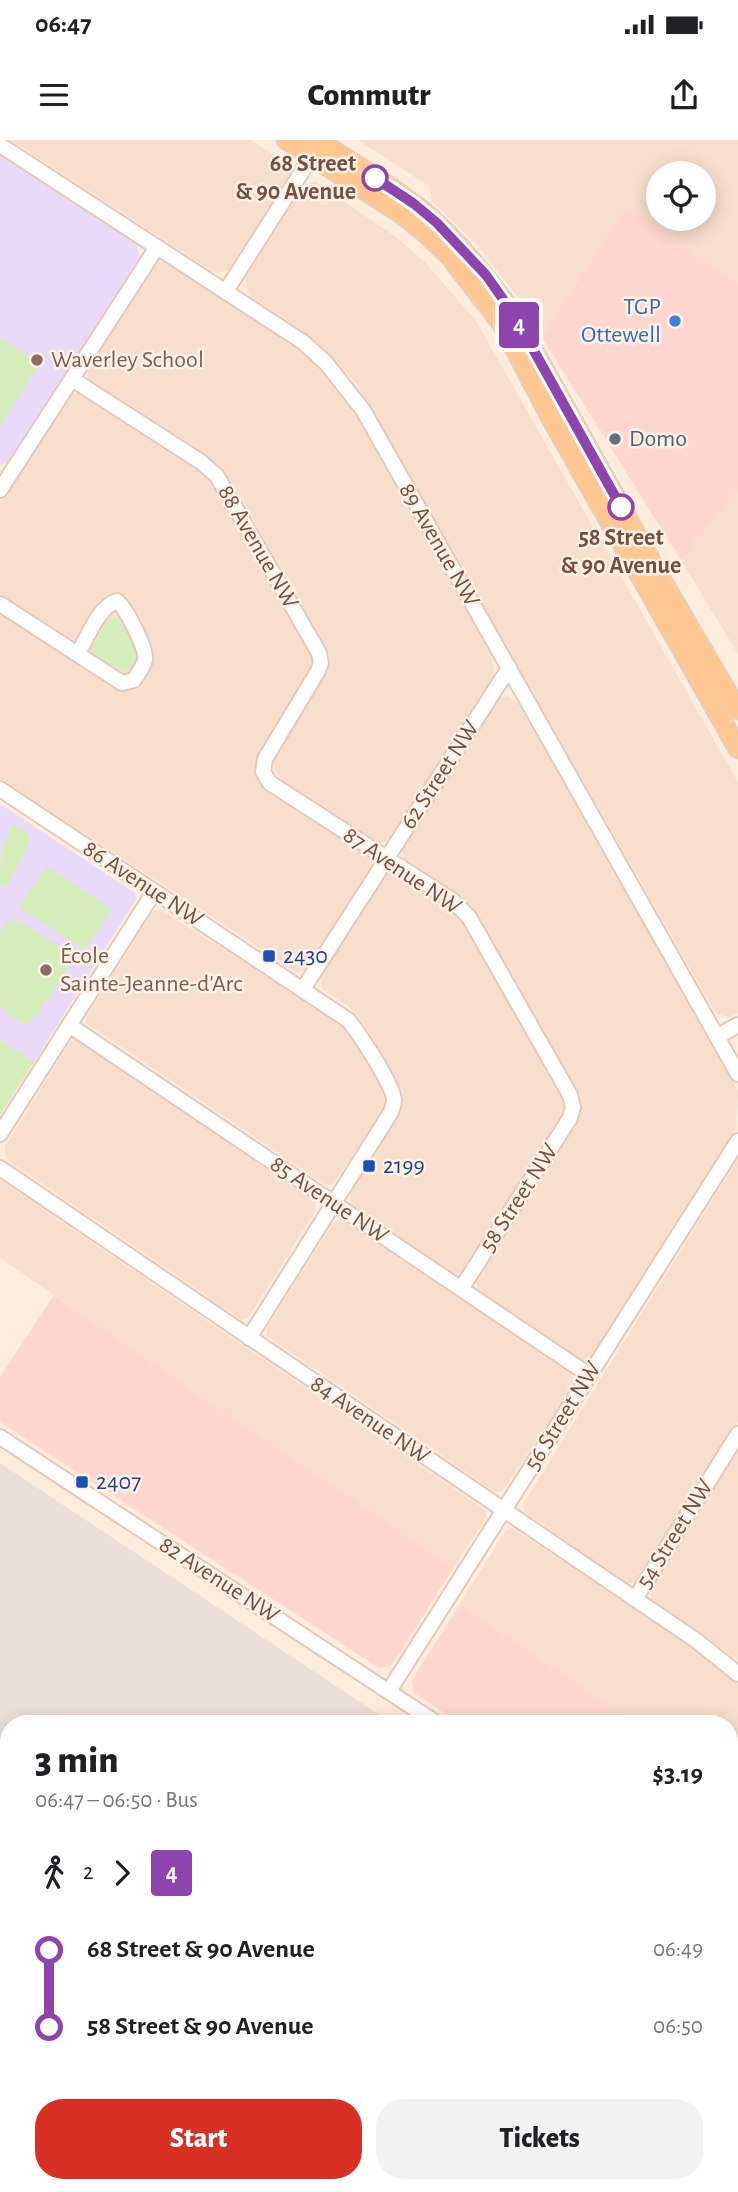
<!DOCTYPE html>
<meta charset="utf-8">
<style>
body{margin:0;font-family:"Alegreya Sans",sans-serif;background:#f2f2f2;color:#202124;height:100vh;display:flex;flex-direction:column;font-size:26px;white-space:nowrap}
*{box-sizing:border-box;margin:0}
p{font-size:23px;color:#757577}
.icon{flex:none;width:38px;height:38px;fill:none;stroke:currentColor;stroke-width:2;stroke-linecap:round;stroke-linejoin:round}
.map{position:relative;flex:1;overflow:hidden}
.details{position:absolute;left:0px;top:1575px;width:738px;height:478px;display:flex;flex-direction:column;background:#fff;border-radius:28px 28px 0 0;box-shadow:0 4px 18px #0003}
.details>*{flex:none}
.badge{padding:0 14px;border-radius:5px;font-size:24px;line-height:46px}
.tools{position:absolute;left:646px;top:21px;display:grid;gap:14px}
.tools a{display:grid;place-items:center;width:70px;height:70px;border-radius:50%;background:#fff;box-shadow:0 4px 18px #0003;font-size:35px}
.map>.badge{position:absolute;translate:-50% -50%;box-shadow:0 0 0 4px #fff}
.legs{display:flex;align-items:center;gap:10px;height:77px;padding:0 35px;font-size:23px}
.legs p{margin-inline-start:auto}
.head{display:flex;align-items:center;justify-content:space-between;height:119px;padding:0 35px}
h1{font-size:38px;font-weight:800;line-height:52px}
.primary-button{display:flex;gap:14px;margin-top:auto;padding:14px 35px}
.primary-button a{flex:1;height:80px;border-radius:28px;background:#d93025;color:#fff;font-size:28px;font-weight:800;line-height:80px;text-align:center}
.primary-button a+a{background:#f2f2f2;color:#202124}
ul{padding:0 35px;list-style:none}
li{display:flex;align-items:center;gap:24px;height:77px;font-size:26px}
li i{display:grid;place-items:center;width:10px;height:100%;margin:0 9px;background:currentColor}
li i::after{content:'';width:18px;height:18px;margin:-9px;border:5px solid;border-radius:50%;background:#fff}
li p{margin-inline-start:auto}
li:first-child i{background:linear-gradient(#0000 50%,currentColor 0)}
li:last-child i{background:linear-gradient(currentColor 50%,#0000 0)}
.status{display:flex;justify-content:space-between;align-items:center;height:49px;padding:0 35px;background:#fff;direction:ltr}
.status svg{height:19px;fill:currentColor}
header{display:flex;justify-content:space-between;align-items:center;height:91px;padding:0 35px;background:#fff;font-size:32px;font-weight:800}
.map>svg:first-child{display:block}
.residential{fill:#f8dfcd;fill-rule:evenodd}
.commercial{fill:#ffd7cf}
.industrial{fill:#ebdfd9}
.education{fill:#eadafa}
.green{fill:#d5ecbb}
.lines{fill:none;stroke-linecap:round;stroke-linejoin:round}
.minor-casing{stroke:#e4c9bb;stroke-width:18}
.major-casing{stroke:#dbd1ce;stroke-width:21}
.highway-casing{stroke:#dbd1ce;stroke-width:23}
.minor{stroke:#fff;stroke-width:14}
.major{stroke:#ffc892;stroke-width:18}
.highway{stroke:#fe9c8e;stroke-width:19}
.rail{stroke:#ad9cc6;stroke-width:3.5;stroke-dasharray:10 7;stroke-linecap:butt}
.line-1-casing{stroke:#fff;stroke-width:16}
.line-1{stroke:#8e44ad;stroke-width:10}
.stop-1-dot{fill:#fff;stroke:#8e44ad;stroke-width:3.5}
.shop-dot{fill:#3f7fe0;stroke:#fff1e4;stroke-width:2.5}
.education-dot{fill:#8d6e63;stroke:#fff1e4;stroke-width:2.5}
.service-dot{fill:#5c6f8a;stroke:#fff1e4;stroke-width:2.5}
.transit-dot{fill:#1a4fb4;stroke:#fff1e4;stroke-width:2.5}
.labels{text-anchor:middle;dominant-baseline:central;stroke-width:5;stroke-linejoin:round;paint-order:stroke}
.stop-label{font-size:24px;font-weight:bold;fill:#744f44;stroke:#fff1e4;text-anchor:end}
.shop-label{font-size:24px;fill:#366cbe;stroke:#fff1e4;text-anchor:end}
.education-label{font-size:24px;fill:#785e54;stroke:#fff1e4;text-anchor:start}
.service-label{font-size:24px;fill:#4e5e75;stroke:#fff1e4;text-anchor:start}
.street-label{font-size:24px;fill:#744f44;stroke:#fff1e4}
.transit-label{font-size:24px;fill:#164399;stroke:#fff1e4;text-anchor:start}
</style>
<div class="status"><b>06:47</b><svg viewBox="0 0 49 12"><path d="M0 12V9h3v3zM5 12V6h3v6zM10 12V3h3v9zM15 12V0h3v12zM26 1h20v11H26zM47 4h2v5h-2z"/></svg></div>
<header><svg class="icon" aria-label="menu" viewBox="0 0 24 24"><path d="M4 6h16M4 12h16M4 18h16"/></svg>Commutr<svg class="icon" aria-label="share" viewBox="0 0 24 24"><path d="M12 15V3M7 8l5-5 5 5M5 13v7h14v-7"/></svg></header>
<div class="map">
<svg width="738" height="2052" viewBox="0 0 738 2052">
<rect width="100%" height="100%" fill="#feecdc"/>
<g class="residential">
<path d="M11,0H251L287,23L289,36L229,130L215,133Z"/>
<path d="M358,0H738V143L626,66L541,196L526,168L478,106L432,61L429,46ZM658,33H704V79H658Z"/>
<path d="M316,42L396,97L425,122L476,181L738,642V873L730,877L716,874L358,246L325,210L306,193L249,155L245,138L305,44Z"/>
<path d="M164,121L295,207L316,226L340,254L359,281L490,513L494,529L490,542L389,701L378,703L282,641L274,629V620L327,534L331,522L328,511L232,342L204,315L88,239L86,229L152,125Z"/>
<path d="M80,252L201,330L212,341L312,512L313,528L256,619V633L259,641L266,648L369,715L373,728L309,829L296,832L0,638V363L70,254Z"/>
<path d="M738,350V514L681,420Z"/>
<path d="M508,556L518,563L738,951L736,988L591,1218L580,1221L478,1152L475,1141L578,979L582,966L579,954L474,769L465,760L405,721L402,709L496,560Z"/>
<path d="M396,732L451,768L462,779L561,954L565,965L562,977L463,1133L453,1135L351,1063L350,1055L403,965V953L363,883L348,866L322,849L320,837L385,734Z"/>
<path d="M159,769L332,877L354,897L384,949L386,961L384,970L333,1044L327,1046L86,883V877L153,771Z"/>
<path d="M76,900L315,1062L316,1070L249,1177L242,1180L9,1021L5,1014V1006L70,902Z"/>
<path d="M738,1019V1281L637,1441L626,1444L524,1371L523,1364Z"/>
<path d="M0,1040L485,1370L487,1376L454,1427L0,1118Z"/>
<path d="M340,1079L571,1232L574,1245L503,1350L497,1353L267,1196L266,1189L334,1082Z"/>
<path d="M738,1308V1520L652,1461L648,1449Z"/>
<path d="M512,1388L690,1505L738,1545V1651L730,1645V1584H638L460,1464L506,1390Z"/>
</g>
<g class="commercial">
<path d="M626,66L738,143V350L681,420L541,196Z"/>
<path d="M54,1155L454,1427L391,1526L379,1528L0,1282V1237Z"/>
<path d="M460,1464L638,1584H461L414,1553L412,1540Z"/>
<path d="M730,1645L738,1651V1752L735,1757L730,1754Z"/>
<path d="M115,2044H558L553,2052H123Z"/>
</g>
<g class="industrial">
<path d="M0,1323L393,1584H9V1877L0,1878Z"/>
<path d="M738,1995V2052H699L705,2044H730V2007Z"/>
</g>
<g class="education">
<path d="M0,16L136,103L140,117L9,322L0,325Z"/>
<path d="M0,664L135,753L136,759L34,922L0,900Z"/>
</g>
<g class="green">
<path d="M0,198L40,223L0,287Z"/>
<path d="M109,479C113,479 117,477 121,479C130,483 139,513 136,523L129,530C115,532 97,523 90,511Z"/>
<path d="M15,684L31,697L29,704L7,745L0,747C0,725 0,699 15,684Z"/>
<path d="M46,726L112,769L85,810L19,767Z"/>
<path d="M9,780L22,782L70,813L71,823L38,874L26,885L13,878L0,865V791Z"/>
<path d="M0,900L34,922L0,975Z"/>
</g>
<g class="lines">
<g class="minor-casing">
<g id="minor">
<path d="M0,5L303,202L326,223L363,270L738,934"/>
<path d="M226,151L317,8"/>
<path d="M72,239L201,322L217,336L319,513L321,523L318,531L265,619L263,632L270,643L453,761L469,777L570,955L573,967L570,978L461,1149"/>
<path d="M0,350L157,107"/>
<path d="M0,464L122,543L134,540C138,534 143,527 145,520C147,509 126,468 117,461C98,467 88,497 78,513"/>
<path d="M0,649L348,880C358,892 395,947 394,961C394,965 392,968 391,972L249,1198"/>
<path d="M303,849L509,528"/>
<path d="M69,885L589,1235"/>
<path d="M718,896L738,885"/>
<path d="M0,994L154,752"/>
<path d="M0,1028L697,1501L738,1534"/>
<path d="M0,1297L438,1584"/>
<path d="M635,1459L738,1294"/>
<path d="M389,1551L738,1001"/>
<path d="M730,1966L738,1956"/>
<path d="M673,2052L678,2044"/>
</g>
</g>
<g class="major-casing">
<g id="major">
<path d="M286,0L404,76L425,93L450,117L501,183L549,275L738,609"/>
<path d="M317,0C350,21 386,42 417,66C455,97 486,135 514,175L663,442L738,570"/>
<path d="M730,1888L738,1875"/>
<path d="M621,2052L626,2044"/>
</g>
</g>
<g class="highway-casing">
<g id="highway">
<path d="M0,2005L9,2016"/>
<path d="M43,2044L50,2052"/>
</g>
</g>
<use href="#minor" class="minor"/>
<use href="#major" class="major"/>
<use href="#highway" class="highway"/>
<g class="rail">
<path d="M730,1813L738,1812"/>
<path d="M0,1901L9,1900"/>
</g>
</g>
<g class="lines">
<g class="line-1-casing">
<path id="line-1" d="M375,38L413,63L437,83L486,135L514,175L621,367"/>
</g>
<use href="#line-1" class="line-1"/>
</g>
<g class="stop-1-dot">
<circle cx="375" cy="38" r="12"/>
<circle cx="621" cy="367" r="12"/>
</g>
<circle class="shop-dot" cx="675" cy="181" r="7"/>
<g class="education-dot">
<circle cx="37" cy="220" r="7"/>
<circle cx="46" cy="830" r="7"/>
</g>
<circle class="service-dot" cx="615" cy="299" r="7"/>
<g class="transit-dot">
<rect x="262" y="809" width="14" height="14" rx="3.5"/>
<rect x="362" y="1019" width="14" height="14" rx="3.5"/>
<rect x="75" y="1335" width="14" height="14" rx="3.5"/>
</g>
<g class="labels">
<g class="stop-label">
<text x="356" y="24">68 Street<tspan x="356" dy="28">&amp; 90 Avenue</tspan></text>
<text x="621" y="398" text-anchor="middle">58 Street<tspan x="621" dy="28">&amp; 90 Avenue</tspan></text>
</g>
<g class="shop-label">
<text x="661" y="167">TGP<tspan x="661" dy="28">Ottewell</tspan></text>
</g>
<g class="education-label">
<text x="51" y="220">Waverley School</text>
<text x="60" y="816">École<tspan x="60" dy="28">Sainte-Jeanne-d'Arc</tspan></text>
</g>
<g class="service-label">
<text x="629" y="299">Domo</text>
</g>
<g class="street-label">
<text transform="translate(439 405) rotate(60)">89 Avenue NW</text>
<text transform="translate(258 407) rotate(60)">88 Avenue NW</text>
<text transform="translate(440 635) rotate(-57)">62 Street NW</text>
<text transform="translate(402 731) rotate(34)">87 Avenue NW</text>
<text transform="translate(143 744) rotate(33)">86 Avenue NW</text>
<text transform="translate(519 1058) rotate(-57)">58 Street NW</text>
<text transform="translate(329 1060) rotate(34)">85 Avenue NW</text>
<text transform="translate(563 1276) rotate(-58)">56 Street NW</text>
<text transform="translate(370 1280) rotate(34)">84 Avenue NW</text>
<text transform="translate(675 1394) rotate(-58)">54 Street NW</text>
<text transform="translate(219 1440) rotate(33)">82 Avenue NW</text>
</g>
<g class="transit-label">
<text x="283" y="816">2430</text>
<text x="383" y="1026">2199</text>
<text x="96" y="1342">2407</text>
</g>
</g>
</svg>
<div class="tools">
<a><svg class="icon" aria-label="locate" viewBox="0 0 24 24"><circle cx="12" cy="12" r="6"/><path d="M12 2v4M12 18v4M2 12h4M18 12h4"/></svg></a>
</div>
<b class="badge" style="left:519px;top:185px;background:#8e44ad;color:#fff">4</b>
<section class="details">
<div class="head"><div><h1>3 min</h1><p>06:47 – 06:50 · Bus</p></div><b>$3.19</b></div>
<div class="legs"><svg class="icon" aria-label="walk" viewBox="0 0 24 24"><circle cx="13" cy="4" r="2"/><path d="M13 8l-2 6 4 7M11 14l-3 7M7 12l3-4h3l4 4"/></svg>2<svg class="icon" aria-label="forward" viewBox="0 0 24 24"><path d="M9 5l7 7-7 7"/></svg><b class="badge" style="background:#8e44ad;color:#fff">4</b></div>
<ul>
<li><i style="color:#8e44ad"></i><b>68 Street &amp; 90 Avenue</b><p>06:49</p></li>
<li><i style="color:#8e44ad"></i><b>58 Street &amp; 90 Avenue</b><p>06:50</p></li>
</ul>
<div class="primary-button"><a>Start</a><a>Tickets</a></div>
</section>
</div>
